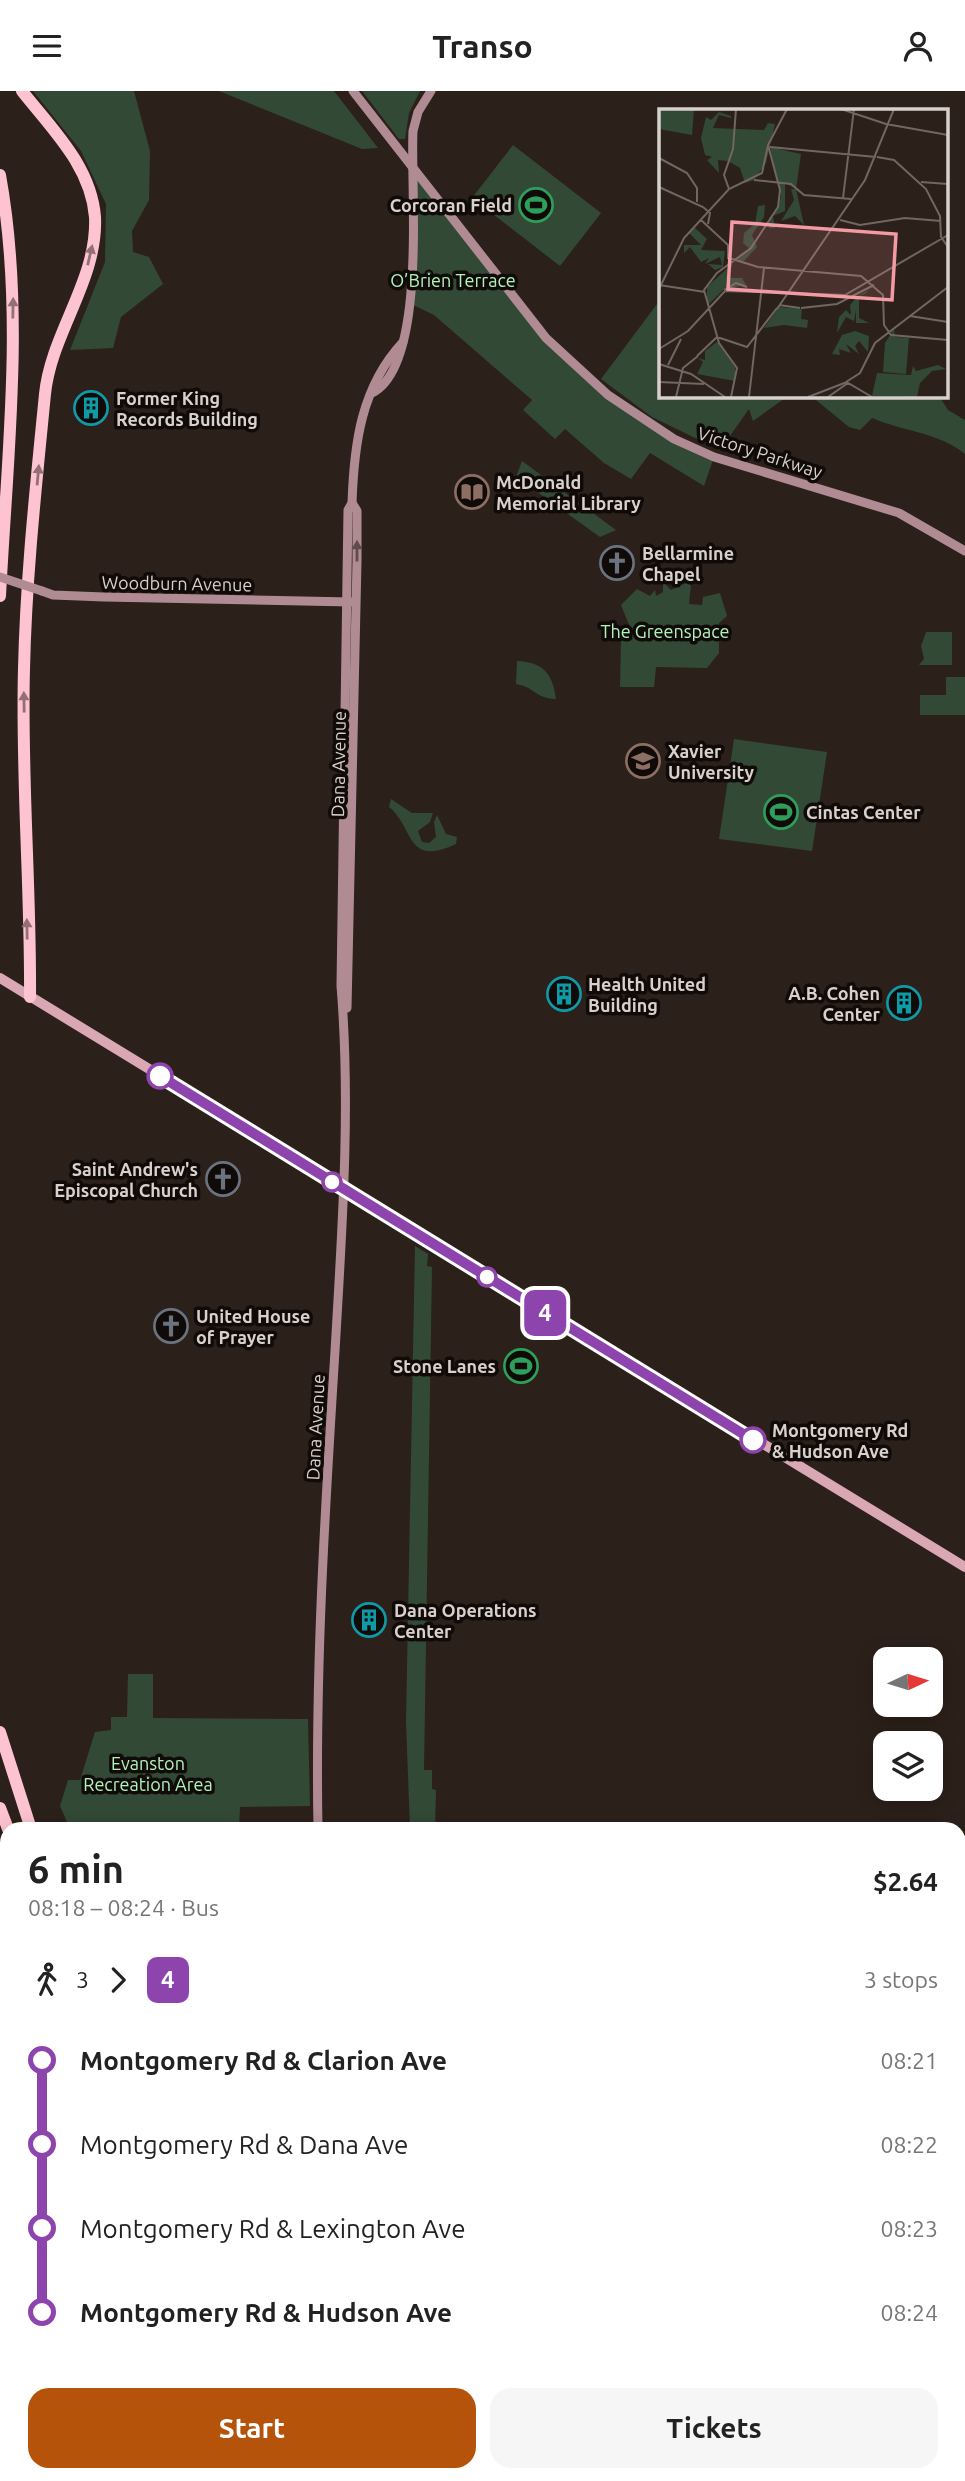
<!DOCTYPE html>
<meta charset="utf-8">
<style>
body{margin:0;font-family:Ubuntu,sans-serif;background:#f6f6f6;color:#222;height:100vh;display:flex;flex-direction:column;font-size:26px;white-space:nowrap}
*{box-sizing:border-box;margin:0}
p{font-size:23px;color:#767676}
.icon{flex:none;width:38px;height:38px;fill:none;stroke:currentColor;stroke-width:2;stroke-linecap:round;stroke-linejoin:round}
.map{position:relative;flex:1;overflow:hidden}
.panel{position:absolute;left:0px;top:1731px;width:966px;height:660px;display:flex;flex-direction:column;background:#fff;border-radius:21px 21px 0 0;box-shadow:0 4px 18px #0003}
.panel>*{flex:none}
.badge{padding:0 14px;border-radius:10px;font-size:24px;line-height:46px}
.needle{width:46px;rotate:86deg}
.buttons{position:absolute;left:873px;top:1556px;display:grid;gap:14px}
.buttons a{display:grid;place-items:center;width:70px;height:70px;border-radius:14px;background:#fff;box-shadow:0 4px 18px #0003;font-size:35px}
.map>.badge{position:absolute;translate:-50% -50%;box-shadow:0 0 0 4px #fff}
.legs{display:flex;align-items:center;gap:10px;height:77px;padding:0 28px;font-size:23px}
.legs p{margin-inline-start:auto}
.head{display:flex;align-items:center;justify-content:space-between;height:119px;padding:0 28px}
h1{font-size:38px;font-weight:600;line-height:52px}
.action{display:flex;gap:14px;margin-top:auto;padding:14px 28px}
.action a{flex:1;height:80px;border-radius:21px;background:#b45309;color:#fff;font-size:28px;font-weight:600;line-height:80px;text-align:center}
.action a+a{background:#f6f6f6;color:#222}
ul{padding:0 28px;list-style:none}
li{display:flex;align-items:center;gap:24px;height:84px;font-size:26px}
li i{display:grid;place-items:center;width:10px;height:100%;margin:0 9px;background:currentColor}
li i::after{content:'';width:18px;height:18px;margin:-9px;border:5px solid;border-radius:50%;background:#fff}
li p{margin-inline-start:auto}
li:first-child i{background:linear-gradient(#0000 50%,currentColor 0)}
li:last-child i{background:linear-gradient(currentColor 50%,#0000 0)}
header{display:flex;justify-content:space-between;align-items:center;height:91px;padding:0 28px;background:#fff;font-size:32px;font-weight:600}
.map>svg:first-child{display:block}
.green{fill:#324936}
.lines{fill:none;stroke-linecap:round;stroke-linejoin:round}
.secondary{stroke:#b18b94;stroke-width:9}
.primary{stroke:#daa8b4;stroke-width:10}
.highway{stroke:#fec3d1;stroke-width:12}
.secondary-bridge{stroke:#b18b94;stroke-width:9}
.oneway{fill:#937077}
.oneway2{fill:#604b4e}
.line-1-casing{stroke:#fff;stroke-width:16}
.line-1{stroke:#8e44ad;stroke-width:10}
.stop-1-dot{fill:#fff;stroke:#8e44ad;stroke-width:3.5}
.labels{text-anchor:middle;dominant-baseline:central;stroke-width:7;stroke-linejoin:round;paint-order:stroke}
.poi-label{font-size:18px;font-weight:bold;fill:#d8d0cc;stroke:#100b08;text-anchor:start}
.park-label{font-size:18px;fill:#b1f3bb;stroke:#100b08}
.street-label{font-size:18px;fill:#d8d0cc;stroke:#100b08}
.stop-label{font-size:18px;font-weight:bold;fill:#d8d0cc;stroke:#100b08;text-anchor:start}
.inset-road{fill:none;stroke:#716661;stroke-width:2}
.view{fill:#f49aa4;fill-opacity:0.15;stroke:#f49aa4;stroke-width:3.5}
.inset-edge{fill:none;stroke:#d8d0cc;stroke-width:3.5}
</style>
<header><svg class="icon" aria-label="menu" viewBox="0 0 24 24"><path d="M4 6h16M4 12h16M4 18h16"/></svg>Transo<svg class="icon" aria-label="person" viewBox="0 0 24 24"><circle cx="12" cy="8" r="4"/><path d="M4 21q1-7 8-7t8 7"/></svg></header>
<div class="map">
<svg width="965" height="2390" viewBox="0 0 965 2390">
<rect width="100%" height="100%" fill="#2c201a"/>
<g class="green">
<path d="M33,0H134L150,60L149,109L132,140L133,161L149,166L163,193L121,226L113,257L70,259L105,171L106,113L81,60Z"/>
<path d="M219,0H334L378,57L362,58Z"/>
<path d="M362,0H420L409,22L405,48H399Z"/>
<path d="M513,54L601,122L560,175L472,107Z"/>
<path d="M413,79L546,247L624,316L714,366L704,395L650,362L631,388L604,372L565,338L555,348L523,319L532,309L434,224L411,213Z"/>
<path d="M660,209V304L788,305L753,330L749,318L720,359L652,326L601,288Z"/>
<path d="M811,305H939L948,319L965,329V363C940,342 902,340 872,327L860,339L849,336Z"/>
<path d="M522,370L616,439L600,446L516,386Z"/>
<path d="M663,491L671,499L686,492L691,494L689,513L702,514L703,506L720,502L727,525L719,532V562L707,577L656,576L654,596H620L621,549L630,536L621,514L637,498L650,505L655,499L656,505L663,501Z"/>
<path d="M926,541H952V574H919L924,568L921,555Z"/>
<path d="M517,570C543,571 553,583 556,608C534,607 535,596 516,593Z"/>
<path d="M946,586H965V624H920V604H946Z"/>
<path d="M734,648L827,661L812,760L719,748Z"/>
<path d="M391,708L412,722H433L430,731L418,740L422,751L429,752L436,746L434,731L437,724L446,743L457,746L456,753C405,777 414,735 389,716Z"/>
<path d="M415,1155L428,1163L427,1175L432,1176L424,1679H432V1698L436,1699L435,1738H410L406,1631Z"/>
<path d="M128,1583H153V1627L308,1628L310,1715L240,1716L239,1738H70L60,1715L68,1689H80L95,1641L111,1639V1626H127Z"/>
<path d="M7,2287V2384H110L112,2390H0V2289Z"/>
</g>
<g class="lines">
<g class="secondary">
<path d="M353,0L546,247L608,304L674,348L714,366L899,422L965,460"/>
<path d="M372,302C428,274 410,95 413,40L418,21L431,0"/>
<path d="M42,500L53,504L104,506L351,511"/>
<path d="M347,917L357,470V420L352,412"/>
<path d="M318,1738C315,1579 325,1419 335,1260C342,1140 351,1015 341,895L348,419L352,412C354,353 361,296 403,251"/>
<path d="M0,1819L7,1831"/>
<path d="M0,2289L7,2287"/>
</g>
<path class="primary" d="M0,887L965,1476"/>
<g class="highway">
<path d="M22,0C52,38 91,75 95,126C98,189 51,242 45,303C36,395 26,486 24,578C21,687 31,797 30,906"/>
<path d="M0,84C25,222 7,366 0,505"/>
<path d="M0,1641L31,1738"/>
<path d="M0,1717L8,1738"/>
<path d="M463,2384L468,2390"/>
<path d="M481,2384L485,2390"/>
<path d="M507,2384L512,2390"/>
</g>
<path class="secondary-bridge" d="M0,486L42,500"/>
</g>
<defs><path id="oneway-solid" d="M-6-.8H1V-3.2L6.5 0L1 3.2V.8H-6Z" transform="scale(1.75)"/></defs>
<g class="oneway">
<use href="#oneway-solid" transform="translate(90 164) rotate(-77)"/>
<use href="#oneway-solid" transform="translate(13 217) rotate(-89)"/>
<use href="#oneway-solid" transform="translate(38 384) rotate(-85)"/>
<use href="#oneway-solid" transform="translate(24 611) rotate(-91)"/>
<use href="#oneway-solid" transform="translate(27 838) rotate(-91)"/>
</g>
<use class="oneway2" href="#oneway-solid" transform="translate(357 460) rotate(-90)"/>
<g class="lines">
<g class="line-1-casing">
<path id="line-1" d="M160,985L753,1349"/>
</g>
<use href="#line-1" class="line-1"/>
</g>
<defs>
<g id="stadium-ring" transform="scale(1.75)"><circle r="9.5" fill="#100b08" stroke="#2e9e5b" stroke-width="1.5"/><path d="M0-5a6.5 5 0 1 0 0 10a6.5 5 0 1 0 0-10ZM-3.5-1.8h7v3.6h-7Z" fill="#2e9e5b"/></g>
<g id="building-ring" transform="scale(1.75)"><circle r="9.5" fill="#100b08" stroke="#0f9aa8" stroke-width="1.5"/><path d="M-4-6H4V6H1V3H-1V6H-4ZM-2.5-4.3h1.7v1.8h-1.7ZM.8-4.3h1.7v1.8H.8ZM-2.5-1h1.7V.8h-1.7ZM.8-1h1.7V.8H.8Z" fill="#0f9aa8"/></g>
<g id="library-ring" transform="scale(1.75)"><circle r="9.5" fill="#100b08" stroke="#8d6e63" stroke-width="1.5"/><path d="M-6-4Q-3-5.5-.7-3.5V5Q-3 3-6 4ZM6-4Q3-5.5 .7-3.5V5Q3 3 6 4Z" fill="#8d6e63"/></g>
<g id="church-ring" transform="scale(1.75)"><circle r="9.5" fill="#100b08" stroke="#6b7280" stroke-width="1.5"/><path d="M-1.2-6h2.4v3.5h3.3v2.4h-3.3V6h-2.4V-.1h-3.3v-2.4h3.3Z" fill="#6b7280"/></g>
<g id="university-ring" transform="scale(1.75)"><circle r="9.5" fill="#100b08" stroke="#8d6e63" stroke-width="1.5"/><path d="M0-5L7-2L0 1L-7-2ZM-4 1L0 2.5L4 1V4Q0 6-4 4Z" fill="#8d6e63"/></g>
</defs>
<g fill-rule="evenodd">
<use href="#stadium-ring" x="536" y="114"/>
<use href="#building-ring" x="91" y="317"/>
<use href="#library-ring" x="472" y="401"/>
<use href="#church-ring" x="617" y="472"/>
<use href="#university-ring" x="643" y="670"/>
<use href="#stadium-ring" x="781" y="721"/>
<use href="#building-ring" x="564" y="903"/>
<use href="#building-ring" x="904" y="912"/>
<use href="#church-ring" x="223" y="1088"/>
<use href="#church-ring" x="171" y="1235"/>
<use href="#stadium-ring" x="521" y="1275"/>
<use href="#building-ring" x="369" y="1529"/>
</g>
<g class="stop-1-dot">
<circle cx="160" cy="985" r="12"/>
<circle cx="332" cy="1091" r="9"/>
<circle cx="487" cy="1186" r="9"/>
<circle cx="753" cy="1349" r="12"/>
</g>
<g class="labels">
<g class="poi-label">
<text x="512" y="114" text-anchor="end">Corcoran Field</text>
<text x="116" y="307">Former King<tspan x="116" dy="21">Records Building</tspan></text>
<text x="496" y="391">McDonald<tspan x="496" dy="21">Memorial Library</tspan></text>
<text x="642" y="462">Bellarmine<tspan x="642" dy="21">Chapel</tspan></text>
<text x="668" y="660">Xavier<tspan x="668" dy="21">University</tspan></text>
<text x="806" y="721">Cintas Center</text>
<text x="588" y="893">Health United<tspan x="588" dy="21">Building</tspan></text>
<text x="880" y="902" text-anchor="end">A.B. Cohen<tspan x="880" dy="21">Center</tspan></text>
<text x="198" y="1078" text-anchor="end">Saint Andrew's<tspan x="198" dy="21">Episcopal Church</tspan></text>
<text x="196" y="1225">United House<tspan x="196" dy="21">of Prayer</tspan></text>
<text x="496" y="1275" text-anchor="end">Stone Lanes</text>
<text x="394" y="1519">Dana Operations<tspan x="394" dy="21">Center</tspan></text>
</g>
<g class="park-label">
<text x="453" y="189">O’Brien Terrace</text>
<text x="665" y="540">The Greenspace</text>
<text x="148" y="1672">Evanston<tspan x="148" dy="21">Recreation Area</tspan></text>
</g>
<g class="street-label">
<text transform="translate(760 361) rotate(18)">Victory Parkway</text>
<text transform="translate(177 492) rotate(1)">Woodburn Avenue</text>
<text transform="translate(338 673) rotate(-89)">Dana Avenue</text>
<text transform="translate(315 1336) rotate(-87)">Dana Avenue</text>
</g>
<g class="stop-label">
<text x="772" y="1339">Montgomery Rd<tspan x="772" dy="21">&amp; Hudson Ave</tspan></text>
</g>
</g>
<g transform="translate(659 18)">
<rect width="289" height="289" fill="#2c201a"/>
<path d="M0,0H35L33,26L0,20ZM60,3L72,7V9L60,6L54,19L105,21L109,14L116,15L107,54L95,71L86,74L81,59L69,52L59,51L60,64L48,51L53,48L46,46L42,29L47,8L52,11ZM111,38L142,45L137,80L145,116L136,107L122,112L135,91L132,80H137L126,74V102L114,107L116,119H110V109L119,99L122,87ZM106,96L105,108L93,126L98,138L85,152H76L91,140L84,134L85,124L96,115L99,97ZM35,118L48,130L42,141L66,142L64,158L56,161L49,155L63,156L61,148L46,155L50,149L42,153L31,138L25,144V136H42L30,124ZM74,154L68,169H83L87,176L65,180L48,197V178ZM210,181L206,185L200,187V209L210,214H197V201L195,212L187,208L178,224L180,208L187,201L192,206L191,196L199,187ZM120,198L143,200L142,210L149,211L148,219L125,216L105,219ZM235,220L236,228L250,229L247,265L224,263L226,234ZM196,222L210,227L209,243L200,232L196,237L200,245L187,235L192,244L180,240L181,246L173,245L183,226ZM58,233L76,258V272L38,265L44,253L39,249L46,251V242ZM279,256L287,260L273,262L261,274L258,288L213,287L218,264L252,266L254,257L257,262Z" fill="#324936"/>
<path class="inset-road" d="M182,0L227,15L289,26M262,0H286M111,38L217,48M218,48L235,51L267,80L281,107L282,128L289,138M0,49L28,64L38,79V93M95,71L132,75L145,86L192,90M262,73L289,75M0,78L44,98L51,104L49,115M70,80L65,66L74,40L77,0M184,89L195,0M42,111L69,136V150M181,111L201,116L246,109L282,112M70,149L99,158L202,167L224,186L225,216L232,226L289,231M0,176L46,183M0,180L25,129L70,80L103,64L109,36L128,0M65,181L77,174L88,178M120,196L141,199M142,199L178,195L215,176M118,200L206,71L235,0M251,207L289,213M0,240L29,222L66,182L186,186L289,126M38,247L58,228L88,238L118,199M0,255L32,265L66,288M9,256L22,230M0,273L45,275M187,273L201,264L216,234L289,178M17,288L24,259L39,247M72,288L78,259L60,234L45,181L58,164L92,139L119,98L121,81L109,36M90,288L105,159M149,288L188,273M169,288L189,274L213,288"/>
<path class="view" d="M73,113L237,125L233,191L69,180Z"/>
<rect width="289" height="289" class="inset-edge"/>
</g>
</svg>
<div class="buttons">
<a><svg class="needle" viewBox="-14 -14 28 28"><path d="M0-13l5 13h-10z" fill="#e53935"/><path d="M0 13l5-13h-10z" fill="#767676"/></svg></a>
<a><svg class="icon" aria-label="layers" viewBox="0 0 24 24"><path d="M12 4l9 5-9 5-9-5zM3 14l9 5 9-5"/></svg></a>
</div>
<b class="badge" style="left:545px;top:1222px;background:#8e44ad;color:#fff">4</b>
<section class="panel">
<div class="head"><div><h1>6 min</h1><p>08:18 – 08:24 · Bus</p></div><b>$2.64</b></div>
<div class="legs"><svg class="icon" aria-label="walk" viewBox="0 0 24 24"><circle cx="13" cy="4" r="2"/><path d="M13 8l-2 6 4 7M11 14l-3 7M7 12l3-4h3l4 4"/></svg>3<svg class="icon" aria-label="forward" viewBox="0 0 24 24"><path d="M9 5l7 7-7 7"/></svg><b class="badge" style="background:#8e44ad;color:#fff">4</b><p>3 stops</p></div>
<ul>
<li><i style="color:#8e44ad"></i><b>Montgomery Rd &amp; Clarion Ave</b><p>08:21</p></li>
<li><i style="color:#8e44ad"></i><span>Montgomery Rd &amp; Dana Ave</span><p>08:22</p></li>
<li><i style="color:#8e44ad"></i><span>Montgomery Rd &amp; Lexington Ave</span><p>08:23</p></li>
<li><i style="color:#8e44ad"></i><b>Montgomery Rd &amp; Hudson Ave</b><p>08:24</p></li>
</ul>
<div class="action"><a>Start</a><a>Tickets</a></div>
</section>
</div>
